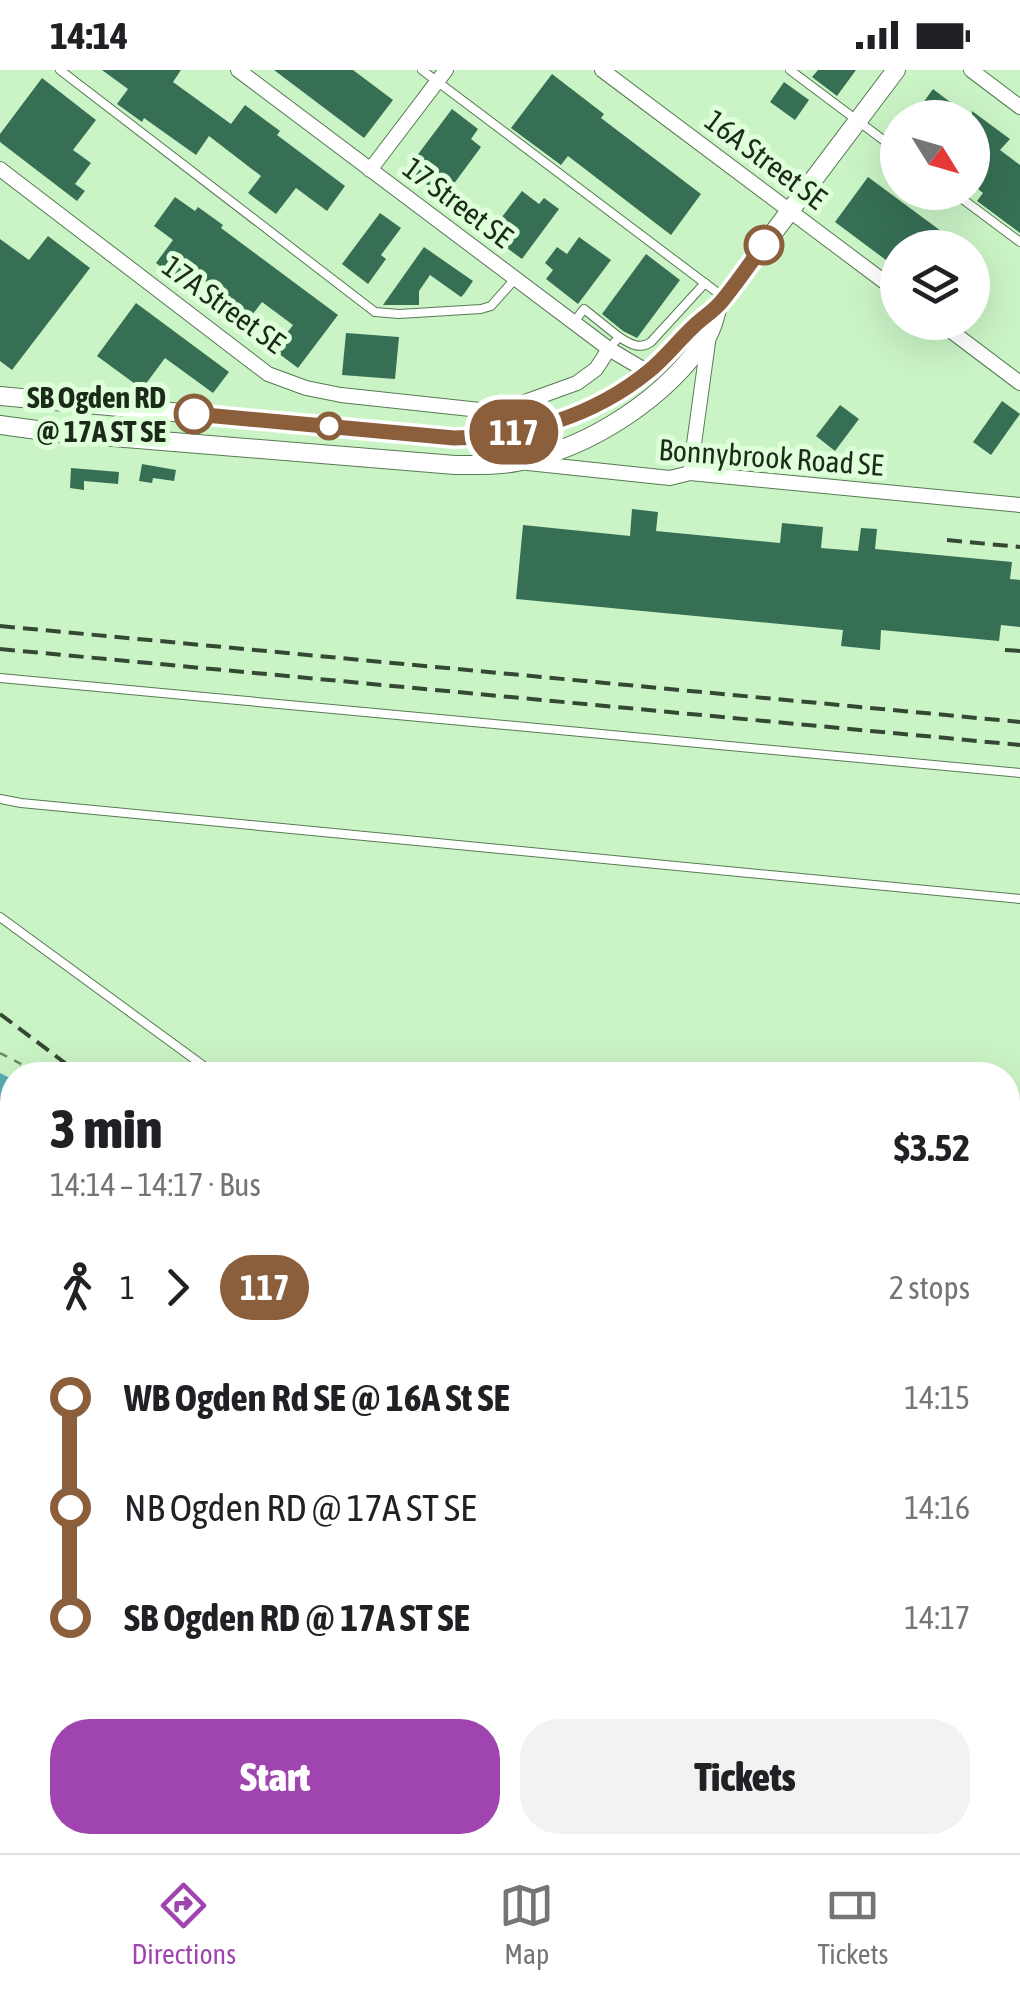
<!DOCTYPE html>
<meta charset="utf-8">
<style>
body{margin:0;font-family:"Asap Condensed",sans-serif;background:#f2f2f2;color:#202124;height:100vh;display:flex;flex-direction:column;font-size:38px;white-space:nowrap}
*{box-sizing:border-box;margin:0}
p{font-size:32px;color:#757577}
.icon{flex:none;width:55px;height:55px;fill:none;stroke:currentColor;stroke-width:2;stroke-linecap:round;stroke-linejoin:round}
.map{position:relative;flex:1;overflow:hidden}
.side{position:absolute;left:0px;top:992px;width:1020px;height:792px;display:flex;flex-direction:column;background:#fff;border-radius:40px 40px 0 0;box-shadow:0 10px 40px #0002}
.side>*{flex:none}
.badge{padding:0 20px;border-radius:32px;font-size:35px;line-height:65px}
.needle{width:65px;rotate:127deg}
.fabs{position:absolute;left:880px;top:30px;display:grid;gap:20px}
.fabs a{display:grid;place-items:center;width:110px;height:110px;border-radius:50%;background:#fff;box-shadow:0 10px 40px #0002;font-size:50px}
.map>.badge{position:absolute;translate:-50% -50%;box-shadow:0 0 0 5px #fff}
.legs{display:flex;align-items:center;gap:15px;height:110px;padding:0 50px;font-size:32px}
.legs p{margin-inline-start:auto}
.summary{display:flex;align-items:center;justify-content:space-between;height:170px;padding:0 50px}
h1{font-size:55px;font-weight:800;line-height:75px}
.cta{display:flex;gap:20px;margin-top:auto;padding:20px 50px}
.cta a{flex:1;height:115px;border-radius:40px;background:#a044af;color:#fff;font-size:40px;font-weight:800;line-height:115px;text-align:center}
.cta a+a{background:#f2f2f2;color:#202124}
ul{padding:0 50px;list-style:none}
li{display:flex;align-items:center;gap:35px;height:110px;font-size:38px}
li i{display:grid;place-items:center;width:15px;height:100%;margin:0 12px;background:currentColor}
li i::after{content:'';width:25px;height:25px;margin:-12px;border:8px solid;border-radius:50%;background:#fff}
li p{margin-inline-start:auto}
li:first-child i{background:linear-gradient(#0000 50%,currentColor 0)}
li:last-child i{background:linear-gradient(currentColor 50%,#0000 0)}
.status{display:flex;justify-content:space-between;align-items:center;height:70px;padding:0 50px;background:#fff;direction:ltr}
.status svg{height:28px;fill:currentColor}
.dock{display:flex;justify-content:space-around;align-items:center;height:140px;border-top:2px solid #e0e0e0;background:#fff;font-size:28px;color:#757577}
.dock a{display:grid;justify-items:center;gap:5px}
.dock .active{color:#a044af}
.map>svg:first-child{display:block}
.green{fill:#f0d29d}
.forest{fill:#bfa168}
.water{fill:#5aafb6}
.building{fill:#366f54}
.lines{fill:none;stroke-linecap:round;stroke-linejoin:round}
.service-casing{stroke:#567a52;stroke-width:10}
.minor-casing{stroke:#567a52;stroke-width:16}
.tertiary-casing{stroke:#567a52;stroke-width:20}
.path{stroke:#6d886a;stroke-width:2.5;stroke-dasharray:8 8;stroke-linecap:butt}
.service{stroke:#fff;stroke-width:8}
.minor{stroke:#fff;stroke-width:14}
.tertiary{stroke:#fff;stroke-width:18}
.rail{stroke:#354833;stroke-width:4;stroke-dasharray:15 8;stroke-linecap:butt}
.line-1-casing{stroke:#fff;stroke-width:22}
.line-1{stroke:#8b5e3c;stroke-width:15}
.stop-1-dot{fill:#fff;stroke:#8b5e3c;stroke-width:5}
.labels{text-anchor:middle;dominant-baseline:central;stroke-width:10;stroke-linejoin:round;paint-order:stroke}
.street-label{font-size:30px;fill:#1b2a19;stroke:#deffda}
.stop-label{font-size:30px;font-weight:bold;fill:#1b2a19;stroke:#deffda;text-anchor:end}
</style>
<div class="status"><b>14:14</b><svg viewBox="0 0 49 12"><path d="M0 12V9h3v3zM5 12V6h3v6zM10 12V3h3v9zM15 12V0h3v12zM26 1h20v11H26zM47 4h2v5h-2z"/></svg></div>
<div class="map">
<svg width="1020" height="1783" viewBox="0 0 1020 1783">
<rect width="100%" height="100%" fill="#cbf4c6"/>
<path class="green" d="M0,1256L12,1263V1772H431L433,1783H0Z"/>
<path class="forest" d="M1008,1733L1020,1736V1783H951L955,1773L1008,1772Z"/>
<g class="water">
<path d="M0,1003L12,1009V1244L0,1237Z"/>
<path d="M750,1773L759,1783H525L520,1773Z"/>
</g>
<g class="building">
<path d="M102,0H181L173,12L231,54L245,35L280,61L277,65L345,116L327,141L296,118L276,144L248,123L261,106L209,66L196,85L144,48L142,52L117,34L128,19Z"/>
<path d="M274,0H353L393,30L364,68Z"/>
<path d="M818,0H856L837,26L812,7Z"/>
<path d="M552,4L604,44L601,48L701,124L671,165L568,86L561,95L511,58Z"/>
<path d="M42,8L96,50L73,80L91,93L75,114L85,121L77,131L0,72V64Z"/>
<path d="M784,12L809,30L795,50L770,32Z"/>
<path d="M933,19L971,48H912Z"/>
<path d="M452,39L478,59L471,69L481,77L450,119L441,112L435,121L407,99Z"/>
<path d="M972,41L1010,69L1000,80L1020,95V163L977,131L983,123L972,114Z"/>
<path d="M868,107L945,164L935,178H898V199L835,152Z"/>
<path d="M522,121L539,134L544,128L559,139L522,189L496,170L505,158L498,152Z"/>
<path d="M175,127L195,141L198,137L223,155L221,158L338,245L298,298L274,280L293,255L262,232L242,258L156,193L173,170L154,156Z"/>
<path d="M380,143L401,158L381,185L386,189L368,214L342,194Z"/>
<path d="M48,166L90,198L12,300L0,291V169L29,190Z"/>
<path d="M579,167L611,190L578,234L546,209L553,200L545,193L557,177L567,184Z"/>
<path d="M424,177L473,211L464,224L461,227L430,205L419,221V235H383Z"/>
<path d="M646,184L680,210L637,268L623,261L602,244Z"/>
<path d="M136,233L229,302L213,323L165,288L142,319L97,286Z"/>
<path d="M346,263L399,267L395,309L342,305Z"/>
<path d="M1002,331L1020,344L991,385L973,372Z"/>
<path d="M840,335L859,349L835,381L816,366Z"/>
<path d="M142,394L176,400L174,411L153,408L152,413L139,411Z"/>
<path d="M71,398L119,402L118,414L84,411V420L70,418Z"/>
<path d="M632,439L658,442L656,461L780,473L782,453L823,457L821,478L858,481L861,458L877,459L875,479L1012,492L1010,509L1020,510V557L1001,555L999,571L881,560L880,580L841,576L843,560L516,529L523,455L630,466Z"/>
</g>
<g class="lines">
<g class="service-casing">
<g id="service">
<path d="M60,0L375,242L399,244L481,239L491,236L515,209"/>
<path d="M422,0L722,226"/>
<path d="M790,0L898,81"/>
<path d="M953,122L1020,172"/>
<path d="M574,252L584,239L619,267"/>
<path d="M609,279L619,267C630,274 640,280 651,272L705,213"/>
<path d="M0,608L1020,703"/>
<path d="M0,729L21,733L1020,829"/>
<path d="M0,847L216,1005"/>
<path d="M1008,1364L1020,1365"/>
<path d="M1008,1402L1020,1403"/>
<path d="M1008,1482L1020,1483"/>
</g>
</g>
<g class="minor-casing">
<g id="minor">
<path d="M238,0L609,279L648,302"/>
<path d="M602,0L898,222"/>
<path d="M971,0L1020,37"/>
<path d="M0,99L268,304L306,318L341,325L480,340L519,334L577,313L596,299L609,279"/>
<path d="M370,100L446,0"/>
<path d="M939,252L1020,313"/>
<path d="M528,393L670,408L690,403L1020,435"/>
<path d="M690,403L709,265"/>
</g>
</g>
<g class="tertiary-casing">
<g id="tertiary">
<path d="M0,326L454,368C525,367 596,346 650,300C674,279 695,255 719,235L896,0"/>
<path d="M0,355L52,362L455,395C475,395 497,396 517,392C590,378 667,328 708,265C713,257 715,246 718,236"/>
</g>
</g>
<g class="path">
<path d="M0,983L42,1005"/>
<path d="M770,1772L778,1783"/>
</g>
<use href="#service" class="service"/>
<use href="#minor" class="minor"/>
<use href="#tertiary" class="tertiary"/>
<g class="rail">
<path d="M947,470L1020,477"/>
<path d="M0,556L1020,652"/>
<path d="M0,579L1020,675"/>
<path d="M1005,580L1020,581"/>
<path d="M0,944L81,1005"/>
<path d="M795,1772L803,1783"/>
</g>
</g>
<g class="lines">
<g class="line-1-casing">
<path id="line-1" d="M194,344L454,368C524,367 594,346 649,301C665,288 678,271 693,257C702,248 714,241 722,231C737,213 750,193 764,175"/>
</g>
<use href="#line-1" class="line-1"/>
</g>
<g class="stop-1-dot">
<circle cx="764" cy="175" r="18"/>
<circle cx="194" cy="344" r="18"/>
<circle cx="329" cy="356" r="12"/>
</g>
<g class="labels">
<g class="street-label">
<text transform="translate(766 89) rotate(37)">16A Street SE</text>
<text transform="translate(458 132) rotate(37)">17 Street SE</text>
<text transform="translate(224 234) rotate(36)">17A Street SE</text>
<text transform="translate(771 387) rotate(4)">Bonnybrook Road SE</text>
</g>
<g class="stop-label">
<text x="166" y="327">SB Ogden RD<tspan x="166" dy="34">@ 17A ST SE</tspan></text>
</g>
</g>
</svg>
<div class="fabs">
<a><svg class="needle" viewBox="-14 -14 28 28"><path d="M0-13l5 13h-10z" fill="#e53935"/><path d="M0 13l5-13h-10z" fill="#757577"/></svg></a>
<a><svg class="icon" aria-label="layers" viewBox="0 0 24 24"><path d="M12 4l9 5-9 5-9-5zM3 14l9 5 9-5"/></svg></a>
</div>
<b class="badge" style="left:514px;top:362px;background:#8b5e3c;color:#fff">117</b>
<section class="side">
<div class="summary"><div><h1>3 min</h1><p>14:14 – 14:17 · Bus</p></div><b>$3.52</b></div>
<div class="legs"><svg class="icon" aria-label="walk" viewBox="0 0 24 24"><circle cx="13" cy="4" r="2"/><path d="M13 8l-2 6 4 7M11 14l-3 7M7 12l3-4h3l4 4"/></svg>1<svg class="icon" aria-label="forward" viewBox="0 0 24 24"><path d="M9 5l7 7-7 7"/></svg><b class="badge" style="background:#8b5e3c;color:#fff">117</b><p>2 stops</p></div>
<ul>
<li><i style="color:#8b5e3c"></i><b>WB Ogden Rd SE @ 16A St SE</b><p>14:15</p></li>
<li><i style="color:#8b5e3c"></i><span>NB Ogden RD @ 17A ST SE</span><p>14:16</p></li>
<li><i style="color:#8b5e3c"></i><b>SB Ogden RD @ 17A ST SE</b><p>14:17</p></li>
</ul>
<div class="cta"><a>Start</a><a>Tickets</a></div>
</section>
</div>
<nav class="dock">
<a class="active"><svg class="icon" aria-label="directions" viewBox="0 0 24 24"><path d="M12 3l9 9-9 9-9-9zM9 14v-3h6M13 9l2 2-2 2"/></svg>Directions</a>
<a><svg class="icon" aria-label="map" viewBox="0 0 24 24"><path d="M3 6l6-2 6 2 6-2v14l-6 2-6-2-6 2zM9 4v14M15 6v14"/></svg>Map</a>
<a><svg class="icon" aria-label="tickets" viewBox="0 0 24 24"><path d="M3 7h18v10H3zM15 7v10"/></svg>Tickets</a>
</nav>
